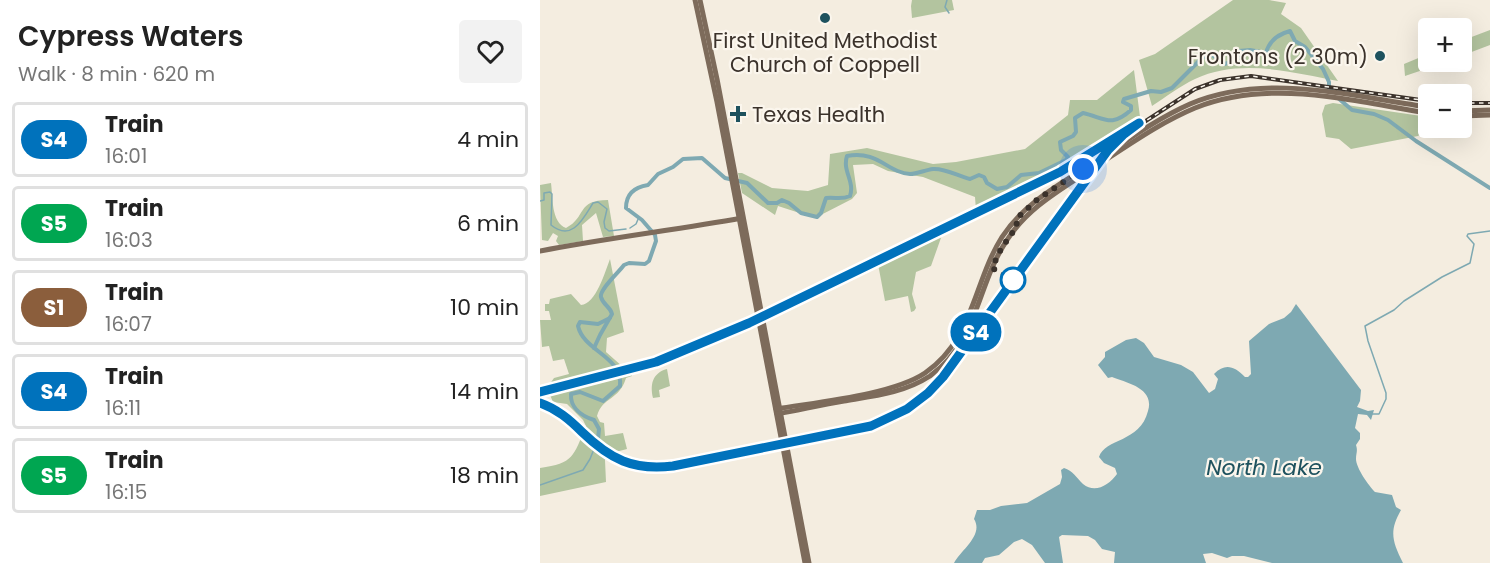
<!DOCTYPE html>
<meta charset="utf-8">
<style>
body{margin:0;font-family:Poppins,sans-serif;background:#f2f2f2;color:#222;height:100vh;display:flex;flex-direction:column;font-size:22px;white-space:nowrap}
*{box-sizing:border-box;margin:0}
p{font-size:20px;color:#767676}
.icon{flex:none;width:33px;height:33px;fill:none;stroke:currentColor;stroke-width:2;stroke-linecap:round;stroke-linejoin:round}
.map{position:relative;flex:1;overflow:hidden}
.drawer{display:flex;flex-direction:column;background:#fff;width:540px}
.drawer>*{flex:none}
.badge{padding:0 12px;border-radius:20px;font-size:21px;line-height:39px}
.controls{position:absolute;left:878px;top:18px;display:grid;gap:12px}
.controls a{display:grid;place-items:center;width:54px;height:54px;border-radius:6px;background:#fff;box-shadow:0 6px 24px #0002;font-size:30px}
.you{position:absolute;width:30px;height:30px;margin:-15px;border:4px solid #fff;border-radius:50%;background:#1a73e8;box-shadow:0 0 0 9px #1a73e833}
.map>.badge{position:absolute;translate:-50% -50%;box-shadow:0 0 0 3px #fff}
.round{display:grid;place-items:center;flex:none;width:63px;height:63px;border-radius:6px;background:#f2f2f2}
.headline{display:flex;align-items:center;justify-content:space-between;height:102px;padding:0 18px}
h1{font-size:28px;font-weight:600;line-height:45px}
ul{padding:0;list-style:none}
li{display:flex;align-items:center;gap:18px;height:75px;margin:0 12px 9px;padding:0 6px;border:3px solid #e0e0e0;border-radius:6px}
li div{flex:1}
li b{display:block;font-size:22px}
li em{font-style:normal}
li .badge{min-width:66px;font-weight:700;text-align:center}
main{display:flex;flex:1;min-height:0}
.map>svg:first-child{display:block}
.green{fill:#b3c49f}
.water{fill:#7ea9b2}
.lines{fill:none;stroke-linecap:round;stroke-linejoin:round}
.stream{stroke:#7ea9b2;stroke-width:1.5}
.river{stroke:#7ea9b2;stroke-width:4}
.major{stroke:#7d6b5b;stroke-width:5}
.rail-casing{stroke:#3b322b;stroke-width:4}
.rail{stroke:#fbf6ed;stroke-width:1.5;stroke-dasharray:4.5;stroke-linecap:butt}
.line-casing{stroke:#fff;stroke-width:14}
.line{stroke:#0072bc;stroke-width:9}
.walk{stroke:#3b322b;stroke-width:6;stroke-dasharray:0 10.8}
.poi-dot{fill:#1e525e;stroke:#fbf6ed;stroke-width:2}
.stop-dot{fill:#fff;stroke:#0072bc;stroke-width:3}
.labels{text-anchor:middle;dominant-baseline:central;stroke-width:4.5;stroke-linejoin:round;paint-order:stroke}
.poi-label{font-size:21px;fill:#3b322b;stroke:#fbf6ed}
.water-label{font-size:22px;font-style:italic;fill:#1e525e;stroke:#fbf6ed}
</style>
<main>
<section class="drawer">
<div class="headline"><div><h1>Cypress Waters</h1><p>Walk · 8 min · 620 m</p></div><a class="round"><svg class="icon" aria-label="heart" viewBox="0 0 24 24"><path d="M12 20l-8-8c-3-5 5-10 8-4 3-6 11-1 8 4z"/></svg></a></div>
<ul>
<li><span class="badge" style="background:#0072bc;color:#fff">S4</span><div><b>Train</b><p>16:01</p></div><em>4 min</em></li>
<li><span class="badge" style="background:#00a651;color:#fff">S5</span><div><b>Train</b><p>16:03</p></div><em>6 min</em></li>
<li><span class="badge" style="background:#8b5e3c;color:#fff">S1</span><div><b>Train</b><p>16:07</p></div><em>10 min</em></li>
<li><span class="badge" style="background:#0072bc;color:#fff">S4</span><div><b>Train</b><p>16:11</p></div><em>14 min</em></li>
<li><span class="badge" style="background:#00a651;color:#fff">S5</span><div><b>Train</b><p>16:15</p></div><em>18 min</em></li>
</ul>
</section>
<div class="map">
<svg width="950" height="563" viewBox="0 0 950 563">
<rect width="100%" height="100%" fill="#f4ede0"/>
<g class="green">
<path d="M372,0H412L414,10L372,18L371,6Z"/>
<path d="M693,0H729L746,3L741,14L761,28L798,81C751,72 700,58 655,79C640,86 626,97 612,106L599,60L615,54Z"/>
<path d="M950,30V45L921,56V41Z"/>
<path d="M888,54V62H906L865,76L864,64Z"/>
<path d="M594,70L600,117L574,131V135L436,210L435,197L383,177L348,171L333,164L313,165L317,193L312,199L275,218L238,206L235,215L202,193L198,173H202L232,188L268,191L288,185L290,154L327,148L393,164L416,162L485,149L528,115L530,100H557Z"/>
<path d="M793,103L888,117V128L878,136L811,149L799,139L786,137L782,114L785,105Z"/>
<path d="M11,183C13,198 11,222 26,228C47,217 36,200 68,200L74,236L63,237L56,213L42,225L43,241L19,245L16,241L18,236L13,233L8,241L2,240L0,185Z"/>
<path d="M402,235L391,266L376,272L372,294L376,308L374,311L371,312L368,296L345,301L338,264Z"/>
<path d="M70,259L84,332L67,338L66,352L83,367H91L92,376L86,378C79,401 63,396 57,416L60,422L64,423L65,436L83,433L87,449L68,454L65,460L66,482L0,496V468C34,463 33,457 46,426L43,420L27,404L13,402L7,388L14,378L29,374L24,359L13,361L9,346L2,347L0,320H11L9,311H5V304H9L10,299L31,294L41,305C56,304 65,272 70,259Z"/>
<path d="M127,369L130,386L119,390L120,397L113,398C110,385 112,373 127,369Z"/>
</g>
<path class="water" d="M756,304L821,390L820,401L817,407L828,411L834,410L831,420L827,415L818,414L815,428L820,433V439L816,445C818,451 816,453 816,459C816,468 829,486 835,492L852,495L856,507L861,510C849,531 852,541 863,563H732L704,556H692L687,558L672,553L663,554L666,563H574L575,552L562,549L555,540L548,536L522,535L519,537L523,563H505L492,545L482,539L474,542L459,555L445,558L442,563H414C421,550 444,535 434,519L437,510H450L461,506L487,503L520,484L522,477L521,470L524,468C533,471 536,477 543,484C555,494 569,485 577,474L575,468L564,463L559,457C565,438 600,443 608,411C615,388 587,383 572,377L568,378L558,365L565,357V352L586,340L596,338L604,343L614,357L641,365L653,372L669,393L675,389L678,379L674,374C685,363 694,366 705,377H708L711,374L709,341L729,324L744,318L751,312Z"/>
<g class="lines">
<g class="stream">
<path d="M407,0L405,7L409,13"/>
<path d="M0,201L4,200V193L10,192L12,194L11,225C32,242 43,219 53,203L58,202L67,209L64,222L65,228L69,231L86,229"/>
<path d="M90,228L96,224L99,217"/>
<path d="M831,414H839L846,399V393L828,341L825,326L854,310L864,301L902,277L930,263L934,244L927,236L928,234L950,231"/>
<path d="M0,485L43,470L50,459L58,439"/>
</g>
<g class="river">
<path d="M798,98L812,110L834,114L848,120L876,141L950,188"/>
<path d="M54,348L60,335L72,314C70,306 63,305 61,297C59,290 79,272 84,265L89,263L105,264L109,261L116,241L115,235L102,220L86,208C86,194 95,187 108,185L118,174L133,167L143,159L162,158L185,178L207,183L228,203H237L242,200L249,203L261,213L277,217L281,213L286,198C296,197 301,200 310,196C315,181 302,171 307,156C338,150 348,173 370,174C377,174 385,170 393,169C405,168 418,176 430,179L439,175L444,177L447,183L457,189L467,187L481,175L499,173L526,160L528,157L521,150L520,142L533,136L536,132L535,118L543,113C565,118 571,128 591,110V106L583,102L584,99L611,91L621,92L632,88L662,58L671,54L685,64L699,58V51L710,50L726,53C729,41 739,34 750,31L755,41L765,47L783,69L789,82V88L793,92"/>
<path d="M58,439L59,429L54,420C42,416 30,408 31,394L40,392L63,401L80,386C83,356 44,352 38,326L40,322L58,324L70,318"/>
</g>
<g class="major">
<path d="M155,0L177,102L265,563"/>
<path d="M160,0L177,79L269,563"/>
<path d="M921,111L950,110"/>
<path d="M921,116L950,115"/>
<path d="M0,251C67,238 135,230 202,218"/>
<path d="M236,409C277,402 352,395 385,373C434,339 433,283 462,237C484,203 520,184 553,163C585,142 616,119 650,104C726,72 810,96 888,107"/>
<path d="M237,414C259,410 281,405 304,401C334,396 364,393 390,376C439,341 436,286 467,240C488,207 522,189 553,168C586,147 619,123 655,108C730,78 811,101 888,113"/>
</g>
<g class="rail-casing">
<g id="rail">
<path d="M921,103H950"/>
<path d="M0,392L103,365L139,353L218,318L494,185L527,168L574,139"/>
<path d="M0,405C55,424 56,477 130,468L324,429L352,419L378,403L403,379L572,149L598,126L655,89L680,80L711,76L888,101"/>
</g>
</g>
<use href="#rail" class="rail"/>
</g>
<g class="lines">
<g class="line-casing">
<path id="line" d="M0,392L116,362L209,323L520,172L599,123L583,135L568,150L403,377L388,393L367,409L331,426L133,466C93,471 70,459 42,432C29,419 17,409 0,403"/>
</g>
<use href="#line" class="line"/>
<path class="walk" d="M473,280L452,268L461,249L477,226L476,219L498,199L543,169"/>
</g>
<g class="poi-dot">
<circle cx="285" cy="18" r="6"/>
<circle cx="840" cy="56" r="6"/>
<path d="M195 105h6v6h6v6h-6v6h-6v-6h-6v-6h6z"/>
</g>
<circle class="stop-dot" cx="473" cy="280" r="12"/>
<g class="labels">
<g class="poi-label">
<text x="285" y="40">First United Methodist<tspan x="285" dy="24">Church of Coppell</tspan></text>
<text x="828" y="56" text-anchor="end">Frontons (2 30m)</text>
<text x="212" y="114" text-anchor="start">Texas Health</text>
</g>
<g class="water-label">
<text x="724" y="467">North Lake</text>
</g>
</g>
</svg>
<div class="controls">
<a>+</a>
<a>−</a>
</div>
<div class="you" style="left:543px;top:169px"></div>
<b class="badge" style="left:436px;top:332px;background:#0072bc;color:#fff">S4</b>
</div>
</main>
